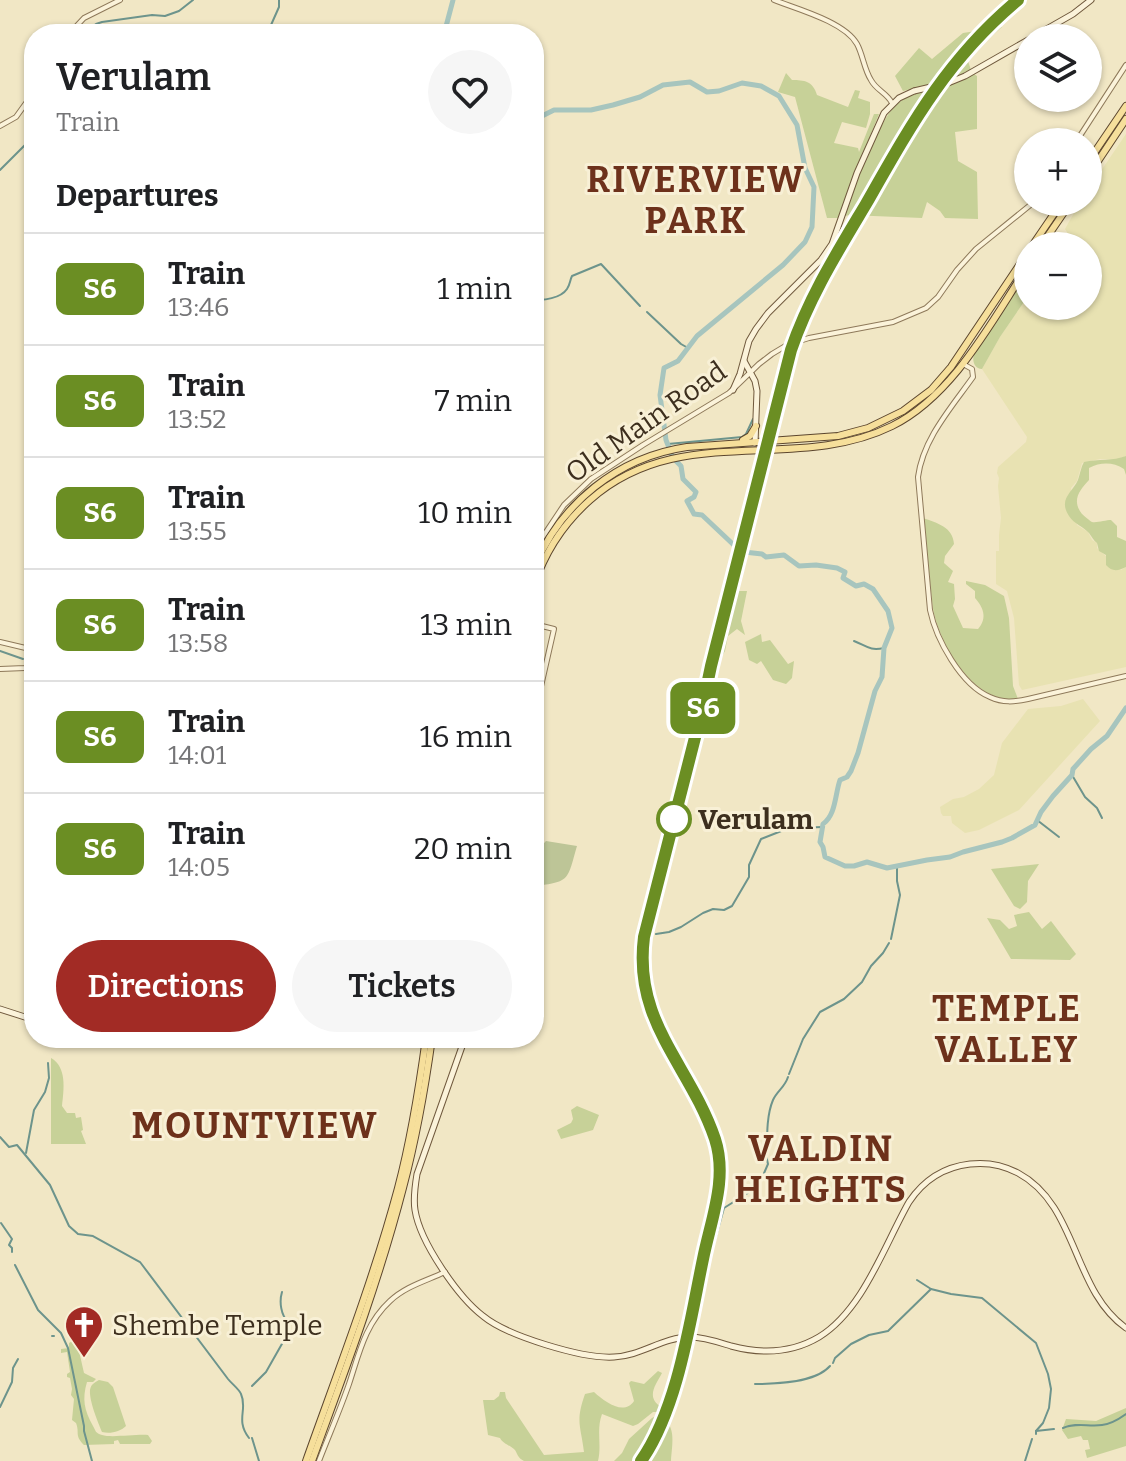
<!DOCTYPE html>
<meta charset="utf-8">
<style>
body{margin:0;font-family:Bitter,serif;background:#f6f6f6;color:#202124;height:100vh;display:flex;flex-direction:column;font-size:30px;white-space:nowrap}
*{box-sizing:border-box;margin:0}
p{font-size:26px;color:#757577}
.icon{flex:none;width:44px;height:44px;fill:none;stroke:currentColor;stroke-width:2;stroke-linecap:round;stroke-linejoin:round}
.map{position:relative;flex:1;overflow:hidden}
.side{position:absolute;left:24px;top:24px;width:520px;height:1024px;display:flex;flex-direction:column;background:#fff;border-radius:32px;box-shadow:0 2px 6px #0004}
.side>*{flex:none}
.badge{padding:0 16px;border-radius:12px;font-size:28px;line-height:52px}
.buttons{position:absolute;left:1014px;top:24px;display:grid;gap:16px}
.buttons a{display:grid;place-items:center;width:88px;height:88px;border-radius:50%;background:#fff;box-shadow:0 2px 6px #0004;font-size:40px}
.map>.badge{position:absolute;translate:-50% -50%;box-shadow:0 0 0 4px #fff}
h2{padding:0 32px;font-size:30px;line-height:72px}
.round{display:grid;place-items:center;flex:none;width:84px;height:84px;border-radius:42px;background:#f6f6f6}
.head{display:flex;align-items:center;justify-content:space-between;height:136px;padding:0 32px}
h1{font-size:38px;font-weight:600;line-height:60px}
.primary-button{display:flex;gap:16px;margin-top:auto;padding:16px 32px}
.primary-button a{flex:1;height:92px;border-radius:48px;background:#a22b25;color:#fff;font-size:32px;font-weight:600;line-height:92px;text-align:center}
.primary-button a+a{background:#f6f6f6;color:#202124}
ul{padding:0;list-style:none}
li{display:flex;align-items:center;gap:24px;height:112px;padding:0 32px;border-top:2px solid #e0e0e0}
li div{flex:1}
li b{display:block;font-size:30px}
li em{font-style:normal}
li .badge{min-width:88px;font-weight:700;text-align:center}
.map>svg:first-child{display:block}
.farmland{fill:#e8e2b2}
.green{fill:#c7d198}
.cemetery{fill:#bdc597}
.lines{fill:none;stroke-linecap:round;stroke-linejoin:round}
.stream{stroke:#6d948c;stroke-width:2}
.river{stroke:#a7c5be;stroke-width:5}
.tertiary-casing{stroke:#8e795a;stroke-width:6}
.secondary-casing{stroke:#70593d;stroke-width:7}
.primary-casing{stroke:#5c462e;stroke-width:8}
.tertiary{stroke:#fbf3da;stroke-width:4}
.secondary{stroke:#fbf3da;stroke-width:5}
.primary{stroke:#f6df9b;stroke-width:6}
.rail-casing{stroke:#3d2f1e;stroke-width:5}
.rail{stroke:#f8f0d6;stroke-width:2;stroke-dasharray:6;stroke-linecap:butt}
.secondary-bridge-casing{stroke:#70593d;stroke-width:7;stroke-linecap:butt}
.secondary-bridge{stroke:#fbf3da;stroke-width:5}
.line-casing{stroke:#fff;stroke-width:18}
.line{stroke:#6b8e23;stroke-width:12}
.stop-dot{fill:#fff;stroke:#6b8e23;stroke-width:4}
.labels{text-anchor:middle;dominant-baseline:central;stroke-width:6;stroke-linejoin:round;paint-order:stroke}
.street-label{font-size:28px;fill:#3d2f1e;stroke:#f8f0d6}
.stop-label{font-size:28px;font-weight:bold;fill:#3d2f1e;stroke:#f8f0d6;text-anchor:start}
.poi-label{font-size:28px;fill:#3d2f1e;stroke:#f8f0d6;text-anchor:start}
.district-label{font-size:36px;font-weight:bold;letter-spacing:2px;fill:#6d311b;stroke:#f8f0d6}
</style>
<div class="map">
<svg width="1126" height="1461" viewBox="0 0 1126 1461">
<rect width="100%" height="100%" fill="#f1e7c5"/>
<g class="farmland">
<path d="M1126,134V456L1118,459H1100L1082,463L1077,481L1071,488L1077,525L1088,532L1092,540L1097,543V548L1121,570L1126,567V667L1022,690L1019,685L1014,618L1007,591L996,584V551H999V535L1001,518L998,486L999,478L997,473L998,467L1026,442L1027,437L982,369L1000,337L1028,296V306H1088V246H1067L1070,242L1069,235L1065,229L1080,202H1088V190Z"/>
<path d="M1083,699L1100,721L1019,810L979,830L965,833L952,823L951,816H943L941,813L940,807L953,799L964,797L979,789L994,775L1002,743L1028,709L1061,706Z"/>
</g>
<g class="green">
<path d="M1002,27L967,58L971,70L946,81L903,91L895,76L919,48L932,59L963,33Z"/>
<path d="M786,73L792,80C804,80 813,81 817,95L848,107L855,90L860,91L858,98L870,102V114L866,128L842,122L834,143L858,148L859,152L874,114H879L862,156L867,159C876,139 886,106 908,97C931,87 951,88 974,74L977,76V129L955,132L958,161L977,172L978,219L945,218L940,211L927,202L922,218L849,215L839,218H827L795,97L778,92Z"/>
<path d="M1028,272V296L1000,337L982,369C974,368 972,361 974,354Z"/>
<path d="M1126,456V475L1124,469C1113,462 1101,462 1089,468V480C1080,490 1071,500 1082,514C1083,515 1090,521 1092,522C1097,523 1106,520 1111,520L1117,526V537L1126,541V567C1118,571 1112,572 1106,565V555L1099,551L1097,543C1094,541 1092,537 1089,533C1084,527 1074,524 1069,516C1058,499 1072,493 1078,480C1080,474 1081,467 1084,462C1098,459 1113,461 1126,456Z"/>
<path d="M923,518C937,523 953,527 954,544L945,556L944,563L953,571L948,582L954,584L955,599L953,606L963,628L978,629C988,618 983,607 975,598V591L966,584V581L985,585L1004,596L1009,618L1013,686L1018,699C974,705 940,645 933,609Z"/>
<path d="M732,591H747L741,621L745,635L737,629L728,636L725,651L715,669L713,667Z"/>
<path d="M761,634L762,642L770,640L788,664L794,661L792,678L786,684L773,680L761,661L757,664L749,660L745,642Z"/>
<path d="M1039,864L1028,881L1027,902L1020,909L1014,906L991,869Z"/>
<path d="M1029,912L1042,929L1051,921L1076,954L1070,960L1011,959L987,918L1000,920L1009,929L1017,926L1014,915Z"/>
<path d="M51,1058C67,1067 64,1089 62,1106L67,1113H75L76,1118L81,1117L83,1130L81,1131L86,1144H51Z"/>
<path d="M577,1106L599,1115L593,1130L561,1139L557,1130L571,1123L573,1119L571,1110Z"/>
<path d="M76,1339L86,1346L79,1351L84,1373L96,1379L93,1382H87C82,1399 84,1410 93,1426C96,1431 95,1433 102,1435C111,1438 136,1434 148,1435L152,1441L150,1444H120L118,1440L114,1441V1444L84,1445C74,1435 80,1433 76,1423L72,1420L74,1399L71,1395L72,1389L70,1378L67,1377V1374L70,1372L67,1352L61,1353V1349L69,1348V1343Z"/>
<path d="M658,1371L662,1373C655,1386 646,1397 661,1407L660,1412H653L638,1424L633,1426L602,1414C596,1430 602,1445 598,1461H524C518,1458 518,1455 515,1450C510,1445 503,1444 500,1438L488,1435L483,1400H494L499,1396L500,1392H505L506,1398L544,1455L584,1452C581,1426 575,1422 585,1394L594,1392C605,1402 624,1416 634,1401L629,1383L631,1381L644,1384Z"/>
<path d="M99,1380L108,1382L113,1387L126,1426C120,1432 110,1434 102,1432C98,1422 89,1401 90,1390C91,1384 94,1383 99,1380Z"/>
<path d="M1126,1408V1446L1087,1458L1085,1450L1090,1449L1088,1440H1083L1081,1436L1068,1439L1062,1430L1066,1419L1096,1421Z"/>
<path d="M656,1416C678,1421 672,1444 671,1461H614L622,1453L629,1439L652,1418Z"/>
</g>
<path class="cemetery" d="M546,841L577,846C567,880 571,882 534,886V854Z"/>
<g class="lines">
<g class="stream">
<path d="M81,34L96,24L102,22L152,15L165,16L179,11L193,0"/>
<path d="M267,34L279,7V0"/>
<path d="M0,170L28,142L34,140"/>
<path d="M534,299C543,301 561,298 567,289C570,285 570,280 572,276L601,264L640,306"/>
<path d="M647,312L681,344L688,348"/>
<path d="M668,444L742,437L746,434L753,419"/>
<path d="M854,641C867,646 869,651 884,648"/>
<path d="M0,651L23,659"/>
<path d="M1072,775L1085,797L1097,808L1102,818"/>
<path d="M1037,820L1059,837"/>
<path d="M656,934L669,932L681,927L703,913L713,909L724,910L732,906L749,877V865L761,839L789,828L824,827"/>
<path d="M891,939L900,895L897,881V867"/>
<path d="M789,1074L803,1039L820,1012L844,999L862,982L871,966L883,953L889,943"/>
<path d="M0,1137L9,1147L17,1145L50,1185L69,1226L78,1234L93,1236L140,1262L228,1379C232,1384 239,1389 241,1394C248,1409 235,1420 249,1438"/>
<path d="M767,1148C767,1133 767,1114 773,1100C777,1091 785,1087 788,1077"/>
<path d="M26,1153L34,1110L45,1092L49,1078L48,1063"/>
<path d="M761,1180L768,1164L765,1151"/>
<path d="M1,1223L12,1239L9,1245L12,1248V1252"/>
<path d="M713,1247L724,1208L751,1191L758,1182"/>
<path d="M15,1265L38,1310L61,1333L68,1348L84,1426V1431L92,1461"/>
<path d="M917,1280L931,1289L951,1294L982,1298L1036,1343L1048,1374L1051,1389L1049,1408L1043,1423L1036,1431V1434"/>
<path d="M52,1336H54"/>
<path d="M833,1363L835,1358L851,1344L869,1335L888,1331L931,1289"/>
<path d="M755,1384C777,1384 815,1383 830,1366"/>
<path d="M252,1386L266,1372L287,1335L288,1322C281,1315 279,1302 282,1292"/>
<path d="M0,1407L12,1382L13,1368L18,1359"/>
<path d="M1063,1428C1077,1422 1088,1427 1102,1425C1111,1424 1119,1419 1126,1414"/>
<path d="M1036,1431L1054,1429"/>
<path d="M252,1438L259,1461"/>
<path d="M1025,1461L1032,1439"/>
</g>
<g class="river">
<path d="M444,34L453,0"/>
<path d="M534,116H542L554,110H591L613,105L640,97L663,85L690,82L707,92L719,91L742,83L761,86L779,96L797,125L805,168L814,187L812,227L805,242L783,265L697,336L678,361L664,368L660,395L666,440L673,458L681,466L683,479L696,492L694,497L687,501L694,514L702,515L737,548V554H742L744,552L762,554L766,557L784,555L799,566L816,565L837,568L845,572L843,578L856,586L864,584L873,589L888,611L892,628L884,648L882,677L875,691L858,753L851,771L847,777L840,780C835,794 836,815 823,824L820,842L823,847L825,857L845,866H854L867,862L887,868L927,860L950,857L963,852L1002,842L1012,838L1035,825L1041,812L1053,796L1072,775L1073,769L1091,749L1107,736L1126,708"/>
</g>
<g class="tertiary-casing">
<g id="tertiary">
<path d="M774,0C797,9 845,22 857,44C863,55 864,69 871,80C876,90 887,93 892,103"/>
<path d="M69,34L84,18L120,0"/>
<path d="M0,126L16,117L34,92"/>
<path d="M1076,142L1126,65"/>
<path d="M963,364L972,369L973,377C951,408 923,439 918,477L930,610C936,639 961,685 990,697C1003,703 1014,702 1028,699L1126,676"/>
<path d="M534,550L564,505L591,479L643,445L729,393L759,364L772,354L787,345L809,338L893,322L926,308L938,297L957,270L976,249L1034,202"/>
<path d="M534,624L554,629L534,717"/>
<path d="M0,642L34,650"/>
<path d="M0,669L25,668L34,662"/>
<path d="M319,1461C329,1435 340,1410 349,1384C359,1354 365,1324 390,1301C406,1286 426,1281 445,1272"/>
</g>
</g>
<g class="secondary-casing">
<g id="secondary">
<path d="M1031,38L1073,14L1091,0"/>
<path d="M948,83L965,76L1028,40"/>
<path d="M744,361L755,381L757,391L755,443"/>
<path d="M733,390L740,374L749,341L756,329L768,313L821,260L832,244L857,173L884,113L899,98L914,91"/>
<path d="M0,1009L34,1020"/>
<path d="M73,1038L102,1043L136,1038"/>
<path d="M465,1038L417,1174C415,1186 413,1198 415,1210C420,1242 458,1297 483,1316C507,1336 583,1359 614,1357C641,1356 663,1337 690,1337C704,1337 718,1342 731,1346C761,1354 792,1353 819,1337C863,1310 884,1246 909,1202C923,1181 944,1167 970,1164C987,1162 1003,1165 1018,1173C1078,1205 1072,1290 1126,1328"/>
</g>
</g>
<g class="primary-casing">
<g id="primary">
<path d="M1088,162L1126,106"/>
<path d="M1088,176L1126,119"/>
<path d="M1032,246L1062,202"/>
<path d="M1041,246L1071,202"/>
<path d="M743,440L750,436L756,426"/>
<path d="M534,568C560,504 618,457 687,447L838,436L868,428L903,411L931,390L951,367L1028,252"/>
<path d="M534,585C545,552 564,523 590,500C680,420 795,474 892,426C954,395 991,322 1028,266"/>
<path d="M306,1461C338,1371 373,1281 398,1188C411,1139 419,1089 426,1038"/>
<path d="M312,1461C345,1371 379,1281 403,1188C416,1139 425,1089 432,1038"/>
</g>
</g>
<use href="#tertiary" class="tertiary"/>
<use href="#secondary" class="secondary"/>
<use href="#primary" class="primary"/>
<g class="rail-casing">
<g id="rail">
<path d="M703,1257C710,1231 719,1204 720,1177C722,1122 675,1065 653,1016L648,1002L642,974L645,933L791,350L801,322L817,287L927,98L970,43L1016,0"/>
<path d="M638,1461L648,1444"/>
</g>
</g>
<use href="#rail" class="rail"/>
<g class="secondary-bridge-casing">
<path id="secondary-bridge" d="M914,91L948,83"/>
</g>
<use href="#secondary-bridge" class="secondary-bridge"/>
</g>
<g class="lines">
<g class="line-casing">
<path id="line" d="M641,1461C678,1408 690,1321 703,1259C711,1219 728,1179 715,1139C690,1065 633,1023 644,937L700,718L711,666L791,350C809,297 838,251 866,204C911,125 947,59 1018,0"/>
</g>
<use href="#line" class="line"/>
</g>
<defs>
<g id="church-pin" transform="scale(2)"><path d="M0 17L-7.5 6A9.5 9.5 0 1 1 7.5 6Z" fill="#a22b25" stroke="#f8f0d6"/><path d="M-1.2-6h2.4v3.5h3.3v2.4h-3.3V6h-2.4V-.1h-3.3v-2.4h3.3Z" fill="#fff"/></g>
</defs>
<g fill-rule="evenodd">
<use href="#church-pin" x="84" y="1325"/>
</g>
<circle class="stop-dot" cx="674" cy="819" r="16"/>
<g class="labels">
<g class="street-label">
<text transform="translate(646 422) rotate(-35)">Old Main Road</text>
</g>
<g class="stop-label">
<text x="698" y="819">Verulam</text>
</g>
<g class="poi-label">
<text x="112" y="1325">Shembe Temple</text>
</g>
<g class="district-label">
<text x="696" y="180">RIVERVIEW<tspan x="696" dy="41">PARK</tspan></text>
<text x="1007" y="1009">TEMPLE<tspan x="1007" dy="41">VALLEY</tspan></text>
<text x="255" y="1126">MOUNTVIEW</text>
<text x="821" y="1149">VALDIN<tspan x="821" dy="41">HEIGHTS</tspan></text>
</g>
</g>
</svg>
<div class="buttons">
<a><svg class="icon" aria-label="layers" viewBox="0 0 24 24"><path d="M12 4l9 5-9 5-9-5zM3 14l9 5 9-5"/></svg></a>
<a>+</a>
<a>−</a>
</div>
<b class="badge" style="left:703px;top:708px;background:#6b8e23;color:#fff">S6</b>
<section class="side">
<div class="head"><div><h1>Verulam</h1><p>Train</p></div><a class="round"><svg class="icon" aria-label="heart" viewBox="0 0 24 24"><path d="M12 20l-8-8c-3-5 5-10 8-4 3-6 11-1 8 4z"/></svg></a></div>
<h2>Departures</h2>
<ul>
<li><span class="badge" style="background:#6b8e23;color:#fff">S6</span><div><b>Train</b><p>13:46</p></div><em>1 min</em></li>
<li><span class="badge" style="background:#6b8e23;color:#fff">S6</span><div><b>Train</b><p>13:52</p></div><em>7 min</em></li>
<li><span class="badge" style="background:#6b8e23;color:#fff">S6</span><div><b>Train</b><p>13:55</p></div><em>10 min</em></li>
<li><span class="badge" style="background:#6b8e23;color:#fff">S6</span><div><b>Train</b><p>13:58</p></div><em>13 min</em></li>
<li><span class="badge" style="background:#6b8e23;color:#fff">S6</span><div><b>Train</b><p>14:01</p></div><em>16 min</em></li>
<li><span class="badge" style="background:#6b8e23;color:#fff">S6</span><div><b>Train</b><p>14:05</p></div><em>20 min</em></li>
</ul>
<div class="primary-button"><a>Directions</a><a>Tickets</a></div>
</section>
</div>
